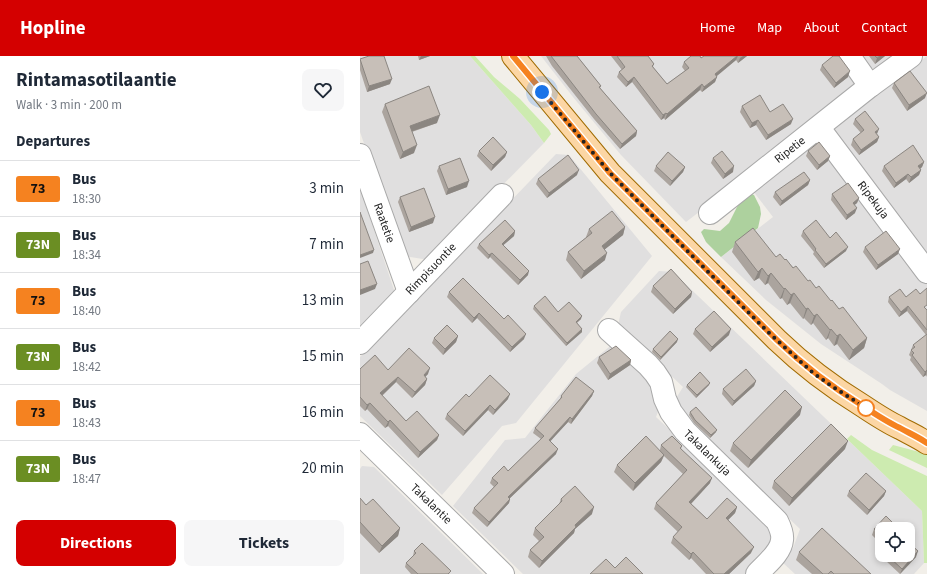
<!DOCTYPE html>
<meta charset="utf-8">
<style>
body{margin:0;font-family:"Source Sans 3",sans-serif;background:#f6f6f7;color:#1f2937;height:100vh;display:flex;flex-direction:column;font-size:15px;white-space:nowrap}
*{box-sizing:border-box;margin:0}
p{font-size:13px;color:#747a83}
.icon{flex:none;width:22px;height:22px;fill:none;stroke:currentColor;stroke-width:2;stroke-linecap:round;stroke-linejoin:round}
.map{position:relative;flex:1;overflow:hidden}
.details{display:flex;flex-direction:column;background:#fff;width:360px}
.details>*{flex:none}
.badge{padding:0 8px;border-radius:3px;font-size:14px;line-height:26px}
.controls{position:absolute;left:515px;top:466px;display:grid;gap:8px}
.controls a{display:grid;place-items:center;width:40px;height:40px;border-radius:8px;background:#fff;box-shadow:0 2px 6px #0003;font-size:20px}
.you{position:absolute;width:20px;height:20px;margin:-10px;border:3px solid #fff;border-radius:50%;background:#1a73e8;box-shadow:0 0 0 6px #1a73e833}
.map>.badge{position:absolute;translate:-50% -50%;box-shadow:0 0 0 2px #fff}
h2{padding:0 16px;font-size:15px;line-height:36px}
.round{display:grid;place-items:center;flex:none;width:42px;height:42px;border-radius:8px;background:#f6f6f7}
.headline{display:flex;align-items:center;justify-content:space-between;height:68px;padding:0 16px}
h1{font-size:19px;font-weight:700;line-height:30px}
.primary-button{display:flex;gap:8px;margin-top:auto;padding:8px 16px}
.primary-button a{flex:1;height:46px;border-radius:8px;background:#d40000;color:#fff;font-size:16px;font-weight:700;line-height:46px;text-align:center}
.primary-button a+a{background:#f6f6f7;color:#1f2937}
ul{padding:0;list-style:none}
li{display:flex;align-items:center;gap:12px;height:56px;padding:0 16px;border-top:1px solid #e0e1e3}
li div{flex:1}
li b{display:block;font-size:15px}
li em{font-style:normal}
li .badge{min-width:44px;font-weight:700;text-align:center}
header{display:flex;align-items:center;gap:24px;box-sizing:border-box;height:56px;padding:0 20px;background:#d40000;color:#fff}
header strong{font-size:19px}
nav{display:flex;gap:22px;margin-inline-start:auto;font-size:14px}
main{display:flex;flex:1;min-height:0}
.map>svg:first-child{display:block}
.residential{fill:#e0dfdf;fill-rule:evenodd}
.grass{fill:#cdebb0}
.forest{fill:#add19e}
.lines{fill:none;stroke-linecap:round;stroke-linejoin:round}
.minor-casing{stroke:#a9a9a9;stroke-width:24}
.major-casing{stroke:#a06b00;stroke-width:24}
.minor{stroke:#fff;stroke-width:22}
.major{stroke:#fcd6a4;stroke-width:22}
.wall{fill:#aba49e}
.shaded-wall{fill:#8b8681}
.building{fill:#c7bfb8;stroke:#8b8681}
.line-casing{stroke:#fff;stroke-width:9}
.line{stroke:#f58220;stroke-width:6}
.walk{stroke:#222;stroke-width:4;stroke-dasharray:0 7.2}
.stop-dot{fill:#fff;stroke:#f58220;stroke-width:2}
.labels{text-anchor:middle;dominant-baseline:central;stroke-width:3;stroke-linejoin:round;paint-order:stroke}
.street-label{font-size:12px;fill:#222;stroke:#fff}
</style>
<header>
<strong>Hopline</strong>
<nav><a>Home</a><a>Map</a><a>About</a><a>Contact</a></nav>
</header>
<main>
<section class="details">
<div class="headline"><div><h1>Rintamasotilaantie</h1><p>Walk · 3 min · 200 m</p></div><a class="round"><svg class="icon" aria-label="heart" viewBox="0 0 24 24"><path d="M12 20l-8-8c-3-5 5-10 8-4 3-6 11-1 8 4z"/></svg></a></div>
<h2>Departures</h2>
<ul>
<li><span class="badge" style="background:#f58220;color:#111">73</span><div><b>Bus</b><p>18:30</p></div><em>3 min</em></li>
<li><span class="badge" style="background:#6b8e23;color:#fff">73N</span><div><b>Bus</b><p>18:34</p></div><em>7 min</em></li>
<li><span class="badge" style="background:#f58220;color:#111">73</span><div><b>Bus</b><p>18:40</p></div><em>13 min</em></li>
<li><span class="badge" style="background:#6b8e23;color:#fff">73N</span><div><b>Bus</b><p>18:42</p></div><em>15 min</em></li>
<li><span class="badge" style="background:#f58220;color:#111">73</span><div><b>Bus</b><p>18:43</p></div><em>16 min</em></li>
<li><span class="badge" style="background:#6b8e23;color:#fff">73N</span><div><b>Bus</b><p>18:47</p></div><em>20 min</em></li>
</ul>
<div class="primary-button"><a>Directions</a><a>Tickets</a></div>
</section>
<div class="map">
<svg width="567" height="518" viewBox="0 0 567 518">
<rect width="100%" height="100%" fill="#f2efe9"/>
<g class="residential">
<path d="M0,0H110L171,69L184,87L69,204L44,200L0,76Z"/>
<path d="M181,0H480L499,23L498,34L326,166L261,99L213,41Z"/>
<path d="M501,0H544L525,14L511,12Z"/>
<path d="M567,0V199L473,81L476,70Z"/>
<path d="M453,87L462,90L567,228V355L530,334L522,328L461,288L406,244L361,201L413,161L393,135Z"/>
<path d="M196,98L209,99L292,200L156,367L142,370L82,439L0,360V301Z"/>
<path d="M0,132L35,237L0,273Z"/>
<path d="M299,215L313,216L562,455L564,507L554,518H435L421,505L433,492L440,473L361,397L348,389L315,344L323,331L258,269L261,256ZM522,473H548V499H522Z"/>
<path d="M254,287L294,330L299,353L296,361L401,460L409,469L412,480V489L387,518H163L93,450L145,384L165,382L216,318Z"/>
<path d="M2,410L14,411L123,518H0V413Z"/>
</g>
<g class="grass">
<path d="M110,0H115L134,21L160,43L189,74L191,78L184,87L171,69Z"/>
<path d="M491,379L512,394L567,420V507H564L562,455L487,383Z"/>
<path d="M533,389L567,398V412L529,394Z"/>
</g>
<path class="forest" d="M387,136L394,139L400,151L401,158L398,172L361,201L346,186L341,176L344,173L360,175L369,167L380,145Z"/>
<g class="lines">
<g class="minor-casing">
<g id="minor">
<path d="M489,0L510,30"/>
<path d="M459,72L567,216"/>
<path d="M0,99L49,236"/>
<path d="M350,157L510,30L551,0"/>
<path d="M249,274L288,309L295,317L301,326L305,343L311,356L325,375L417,465C420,471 423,478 422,484C421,497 405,509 397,518"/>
<path d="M0,287L142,139"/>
<path d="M0,378L143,518"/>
</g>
</g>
<g class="major-casing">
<path id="major" d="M153,0L250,117L417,284C443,309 472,331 503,350C515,358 527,366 540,372C549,377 558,381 567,387"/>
</g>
<use href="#minor" class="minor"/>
<use href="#major" class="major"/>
</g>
<g class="wall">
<path d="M58,0H70L59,4Z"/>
<path d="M186,0H217L241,30L240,32L277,75L276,80L260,93L234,63L192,10Z"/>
<path d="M251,0H288L294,8L293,11L307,28L325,15L322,11L324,6L341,2L344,0H387L378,7L376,4L357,20L355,26L342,36L340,34L305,64L304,62L301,64L272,26L266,31L257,21L259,16L262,14Z"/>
<path d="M509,0H525L515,8Z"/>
<path d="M0,3L30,28L7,36L0,14Z"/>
<path d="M462,9L488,21L474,32L460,14Z"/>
<path d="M534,27L565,42L547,55L532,32Z"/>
<path d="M25,48L77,67L52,76L54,97L40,103L22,56Z"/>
<path d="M382,50L410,56L431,68L406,84L396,69L390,72L380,56Z"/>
<path d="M495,63L517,78L519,81L517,86L499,99L491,89L493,83L501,77L493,68Z"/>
<path d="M119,95L147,96L145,101L131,115L117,100Z"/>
<path d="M448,95L470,100L468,105L457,114L446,100Z"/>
<path d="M353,102L373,116L363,123L351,107Z"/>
<path d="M564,106L562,111L560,113L561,114L559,119L549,127L546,123L534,132L522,115L524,110Z"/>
<path d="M79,110L107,131L86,139L77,115Z"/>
<path d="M296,110L325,111L323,116L310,130L294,115Z"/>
<path d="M217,119L187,142L176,128L178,123Z"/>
<path d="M450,124L448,129L420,150L413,141L415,136Z"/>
<path d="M472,138L499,142L497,147L494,149L495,157L486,164L471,144Z"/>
<path d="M40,141L73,167L49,176L38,146Z"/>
<path d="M265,171L263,179L245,193V204L221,223L206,204L208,196L227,181H226L229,173Z"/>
<path d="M155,175L154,180L143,189L168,219L158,229L130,201L128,203L117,192L119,188Z"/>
<path d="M443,175L470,182L486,195L464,212L453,198L454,196L441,180Z"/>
<path d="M375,186L425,204L479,253L507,282L504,292L489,304L477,288L474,290L468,282L466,284L453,267L451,269L444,262L443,263L430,247L427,249L422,242L420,243L408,227L405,229L399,222L394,225L372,196Z"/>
<path d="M505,191L538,198L516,214L503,196Z"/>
<path d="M293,230L332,236L331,241L313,258L291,236Z"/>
<path d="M89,236L164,283L150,296L117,262L112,267L87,241Z"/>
<path d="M529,241H546L567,254V321L566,319L563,321L550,304L551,301L549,299L553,289L566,279L547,255L539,261L528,246Z"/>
<path d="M174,250L198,256L221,263L217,267L222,273V276L206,290L173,253Z"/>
<path d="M335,273L369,279L350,296L333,278Z"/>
<path d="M98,280L96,286L83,299L72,287L74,282Z"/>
<path d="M317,286L300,304L292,296L293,293Z"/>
<path d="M239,301L271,304L270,309L248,324L237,307Z"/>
<path d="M0,313L28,314L68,318L65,321L67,323L65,329L52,342L36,326L22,340L46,365L79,379L77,384L58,402L28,370L25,372L7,353L5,355L0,350Z"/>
<path d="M396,325L394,330L372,350L362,338L363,333Z"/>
<path d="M327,329H349L336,342L326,331Z"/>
<path d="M234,335L232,340L211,368L208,366L190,385L196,398L150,442L149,447L127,471L112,457L114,452L134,431L130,427L132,422L148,415L181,383L173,377L175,372L200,343L201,340Z"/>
<path d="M148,343L133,359L128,354L103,380L85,363L87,358Z"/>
<path d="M330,356L356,376L350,382L334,367L329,359Z"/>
<path d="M440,359L388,412L370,395L373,387Z"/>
<path d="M301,389L322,390L321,393L350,427L331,448L347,463L377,451L375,457L368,464L391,497L369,518H346L331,502L329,504L311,487L313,481L318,476L294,453L296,447L323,418L304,400L301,406L273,435L254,416L257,409L300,394Z"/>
<path d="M485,393L429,450L412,432L414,425Z"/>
<path d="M489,435H526L524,440L507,459L487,440Z"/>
<path d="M0,442L6,449L40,472L38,480L19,497L0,477Z"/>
<path d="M201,443L232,458L215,473L214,477L179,512L168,501L170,494L179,485L173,479L175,472L199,448Z"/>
<path d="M514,473H522V494L518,490L519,486L512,479Z"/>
<path d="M54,495L90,518H51L45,511L46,507L53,500Z"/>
<path d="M439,496L511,518H452L436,504Z"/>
<path d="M527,499H548L556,501L540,518L526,505L528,500Z"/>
</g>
<g class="shaded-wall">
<path d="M61,0H70L59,4Z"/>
<path d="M377,0H378L376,4L353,23L355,18Z"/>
<path d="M383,0H387L378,7L380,2Z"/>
<path d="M520,0H525L515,8L517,2Z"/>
<path d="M490,15L488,21L474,32L476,27Z"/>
<path d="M274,21L272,26L266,31L268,26Z"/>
<path d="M357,21L355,26L342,36L344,31Z"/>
<path d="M32,23L30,28L7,36L9,30Z"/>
<path d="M342,28L340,34L305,64L307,58Z"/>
<path d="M567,37L565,42L547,55L549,49Z"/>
<path d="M306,57L304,62L301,64L303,59Z"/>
<path d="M80,59L77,67L47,77L50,70Z"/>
<path d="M433,63L431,68L406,84L408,79Z"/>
<path d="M398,64L396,69L390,72L392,67Z"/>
<path d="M519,73L517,78L515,76Z"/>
<path d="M277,75L276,80L260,93L262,88Z"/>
<path d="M519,81L517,86L499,99L501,94Z"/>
<path d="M57,89L54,97L40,103L43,96Z"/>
<path d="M147,96L145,101L131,115L133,109Z"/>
<path d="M470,100L468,105L457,114L459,109Z"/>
<path d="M564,106L562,111L556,116L558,110Z"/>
<path d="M374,110L373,116L363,123L365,118Z"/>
<path d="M325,111L323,116L310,130L312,125Z"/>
<path d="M219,114L217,119L187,142L189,137Z"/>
<path d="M561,114L559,119L549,127L551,121Z"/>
<path d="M548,118L546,123L534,132L536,127Z"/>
<path d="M450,124L448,129L420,150L422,145Z"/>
<path d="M109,125L107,131L86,139L88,133Z"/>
<path d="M499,142L497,147L491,152L493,147Z"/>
<path d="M497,152L495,157L486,164L487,159Z"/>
<path d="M75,161L73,167L49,176L51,171Z"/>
<path d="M265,171L263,179L239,198L242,190Z"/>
<path d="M155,175L154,180L140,192L142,188Z"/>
<path d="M488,191L486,195L464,212L466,208Z"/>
<path d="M540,193L538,198L516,214L518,209Z"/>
<path d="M14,194L13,197L0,202V199Z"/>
<path d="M132,197L130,201L128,203L129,199Z"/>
<path d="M247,197L245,204L221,223L224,215Z"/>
<path d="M402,212L399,222L394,225L398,216Z"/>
<path d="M169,215L168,219L158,229L160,224Z"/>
<path d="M411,217L408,227L405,229L408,220Z"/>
<path d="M17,228L15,233L0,239V234Z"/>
<path d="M425,232L422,242L420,243L424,233Z"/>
<path d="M332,236L331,241L313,258L315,253Z"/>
<path d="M434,237L430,247L427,249L431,239Z"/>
<path d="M548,250L547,255L539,261L541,256Z"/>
<path d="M448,252L444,262L443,263L446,253Z"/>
<path d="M119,257L117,262L112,267L114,262Z"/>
<path d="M457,258L453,267L451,269L454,260Z"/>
<path d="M222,260L221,263L215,268L216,266Z"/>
<path d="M222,273V276L206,290L207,287Z"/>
<path d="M371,273L369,279L350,296L352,291Z"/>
<path d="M471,273L468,282L466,284L470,274Z"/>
<path d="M166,278L164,283L150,296L152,291Z"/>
<path d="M480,278L477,288L474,290L477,280Z"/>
<path d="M98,280L96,286L83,299L85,293Z"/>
<path d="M507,282L504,292L489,304L493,294Z"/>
<path d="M318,283L317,286L300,304L301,301Z"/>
<path d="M271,304L270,309L248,324L250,318Z"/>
<path d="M70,312L68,318L61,325L64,319Z"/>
<path d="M567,314L566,319L563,321L565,316Z"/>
<path d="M38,321L36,326L18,343L20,337Z"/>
<path d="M67,323L65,329L52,342L55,336Z"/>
<path d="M396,325L394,330L372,350L374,345Z"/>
<path d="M350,327L349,329L336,342L337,339Z"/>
<path d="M234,335L232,340L211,368L212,363Z"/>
<path d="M150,338L148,343L133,359L135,354Z"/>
<path d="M10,347L7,353L5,355L7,349Z"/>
<path d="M130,349L128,354L103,380L105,375Z"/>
<path d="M442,351L440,359L388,412L391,404Z"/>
<path d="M210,361L208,366L187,389L189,384Z"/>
<path d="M30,364L28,370L25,372L28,366Z"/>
<path d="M357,374L356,376L350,382L351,379Z"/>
<path d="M79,379L77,384L58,402L60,396Z"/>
<path d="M488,385L485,393L429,450L432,442Z"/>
<path d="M198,393L196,398L147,445L148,441Z"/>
<path d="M304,399L301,406L273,435L275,427Z"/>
<path d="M352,422L350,427L327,452L329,446Z"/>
<path d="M526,435L524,440L507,459L509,454Z"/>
<path d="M150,443L149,447L127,471L129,466Z"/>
<path d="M234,451L232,458L215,473L214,477L179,512L182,505L215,469Z"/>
<path d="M377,451L375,457L364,468L366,462Z"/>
<path d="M40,472L38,480L19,497L22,490Z"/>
<path d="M394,491L391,497L369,518H364Z"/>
<path d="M558,495L556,501L540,518L542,513Z"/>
<path d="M333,496L331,502L329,504L331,498Z"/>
</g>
<g class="building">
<path d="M9,0H24L32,23L9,30L0,3Z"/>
<path d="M191,0H217L241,30L239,31L277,75L262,88L236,58Z"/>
<path d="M257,0H288L294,8L292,10L307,28L329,12L324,6L331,0H340L341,2L344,0H377L355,18L357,21L344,31L342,28L307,58L306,57L303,59L274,21L268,26L259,16L265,11Z"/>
<path d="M473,0H479L490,15L476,27L462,9Z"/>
<path d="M515,0H520L517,2Z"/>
<path d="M550,15L567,37L549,49L534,27Z"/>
<path d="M69,30L80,59L50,70L57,89L43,96L25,48Z"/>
<path d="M400,39L410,56L423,48L433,63L408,79L398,64L392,67L382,50Z"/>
<path d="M505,55L519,73L515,76L519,81L501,94L493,83L504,74L495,63Z"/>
<path d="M133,81L147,96L133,109L119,95Z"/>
<path d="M459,86L470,100L459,109L448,95Z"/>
<path d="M553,89L564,106L558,110L561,114L551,121L548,118L536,127L524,110Z"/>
<path d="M362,95L374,110L365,118L353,102Z"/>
<path d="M308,96L325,111L312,125L296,110Z"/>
<path d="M208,99L219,114L189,137L178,123Z"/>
<path d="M100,102L109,125L88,133L79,110Z"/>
<path d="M444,116L450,124L422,145L415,136Z"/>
<path d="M488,127L499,142L493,147L497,152L487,159L472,138Z"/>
<path d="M64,132L75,161L51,171L40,141Z"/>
<path d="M252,155L265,171L242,190L247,197L224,215L208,196L232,177L229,173Z"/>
<path d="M0,156L14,194L0,199Z"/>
<path d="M145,164L155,175L142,188L169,215L160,224L132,197L129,199L119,188Z"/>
<path d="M456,164L470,182L476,176L488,191L466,208L455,194L456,193L443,175Z"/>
<path d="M393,172L416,201L420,198L425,204L426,203L433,212L436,210L448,225L450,224L456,232L459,230L471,245L472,244L479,253L483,251L507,282L493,294L480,278L477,280L471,273L470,274L457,258L454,260L448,252L446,253L434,237L431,239L425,232L424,233L411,217L408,220L402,212L398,216L375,186Z"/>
<path d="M526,175L540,193L518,209L505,191Z"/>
<path d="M8,205L17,228L0,234V208Z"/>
<path d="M311,213L332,236L315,253L293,230Z"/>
<path d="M103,222L144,263L148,259L166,278L152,291L119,257L114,262L89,236Z"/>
<path d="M567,232V249L564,251L567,254V274L548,250L541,256L529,241L540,233L546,241L556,233L560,238Z"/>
<path d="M185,240L198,256L209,246L222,260L216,266L222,273L207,287L174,250Z"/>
<path d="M354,255L371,273L352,291L335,273Z"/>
<path d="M87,269L98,280L85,293L74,282Z"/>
<path d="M310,275L318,283L301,301L293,293Z"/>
<path d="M567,278V314L565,316L552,299L554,297L551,294L555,291L553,289Z"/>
<path d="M256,290L271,304L250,318L239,301Z"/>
<path d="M49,292L70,312L64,319L67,323L55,336L38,321L20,337L46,365L57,355L79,379L60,396L30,364L28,366L10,347L7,349L0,341V313L15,299L28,314Z"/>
<path d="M386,313L396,325L374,345L363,333Z"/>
<path d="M340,316L350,327L337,339L327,329Z"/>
<path d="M130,319L150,338L135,354L130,349L105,375L87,358L106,338L109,341Z"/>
<path d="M216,321L234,335L212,363L210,361L189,384L198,393L148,441L150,443L129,466L114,452L138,427L132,422L144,410L148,415L184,380L175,372L202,341L201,340Z"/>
<path d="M425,334L442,351L391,404L373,387Z"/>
<path d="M336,351L357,374L351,379L335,364L330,356Z"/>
<path d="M471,368L488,385L432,442L414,425Z"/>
<path d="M286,380L304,399L275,427L257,409Z"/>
<path d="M312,380L322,390L320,392L352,422L329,446L347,463L367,442L377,451L366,462L394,491L364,518H354L333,496L331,498L313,481L322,471L296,447L327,414L301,389Z"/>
<path d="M506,417L526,435L509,454L489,435Z"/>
<path d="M215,430L234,451L215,469L216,471L182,505L170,494L184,481L175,472L202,445L201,443Z"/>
<path d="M0,442L6,449L13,443L40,472L22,490L0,466Z"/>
<path d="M526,460L539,473H522V481L514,473Z"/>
<path d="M462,472L511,518H474L471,515L468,518H463L439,496Z"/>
<path d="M522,482V487L519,485Z"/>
<path d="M548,486L558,495L542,513L528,500L529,499H548Z"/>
<path d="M62,487L91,515L88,518H58L46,507L56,497L54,495Z"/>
<path d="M266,501L283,518H230L246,503L255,512Z"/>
</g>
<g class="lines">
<g class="line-casing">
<path id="line" d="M153,0L250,117L417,284C443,309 472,331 503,350C515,358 527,366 540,372C549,377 558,381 567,387"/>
</g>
<use href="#line" class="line"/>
<path class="walk" d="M182,36L250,117L408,276L452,316L470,329L506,352"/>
</g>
<circle class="stop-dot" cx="506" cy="352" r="8"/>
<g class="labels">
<g class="street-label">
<text transform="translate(430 94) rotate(-38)">Ripetie</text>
<text transform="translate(513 144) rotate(53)">Ripekuja</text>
<text transform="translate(24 167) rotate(70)">Raatetie</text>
<text transform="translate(71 213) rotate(-46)">Rimpisuontie</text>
<text transform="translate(347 397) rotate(44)">Takalankuja</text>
<text transform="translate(71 448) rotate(44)">Takalantie</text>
</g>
</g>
</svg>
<div class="controls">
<a><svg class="icon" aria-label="locate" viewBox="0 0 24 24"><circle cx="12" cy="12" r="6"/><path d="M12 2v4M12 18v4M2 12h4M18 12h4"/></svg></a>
</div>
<div class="you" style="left:182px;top:36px"></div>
</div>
</main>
